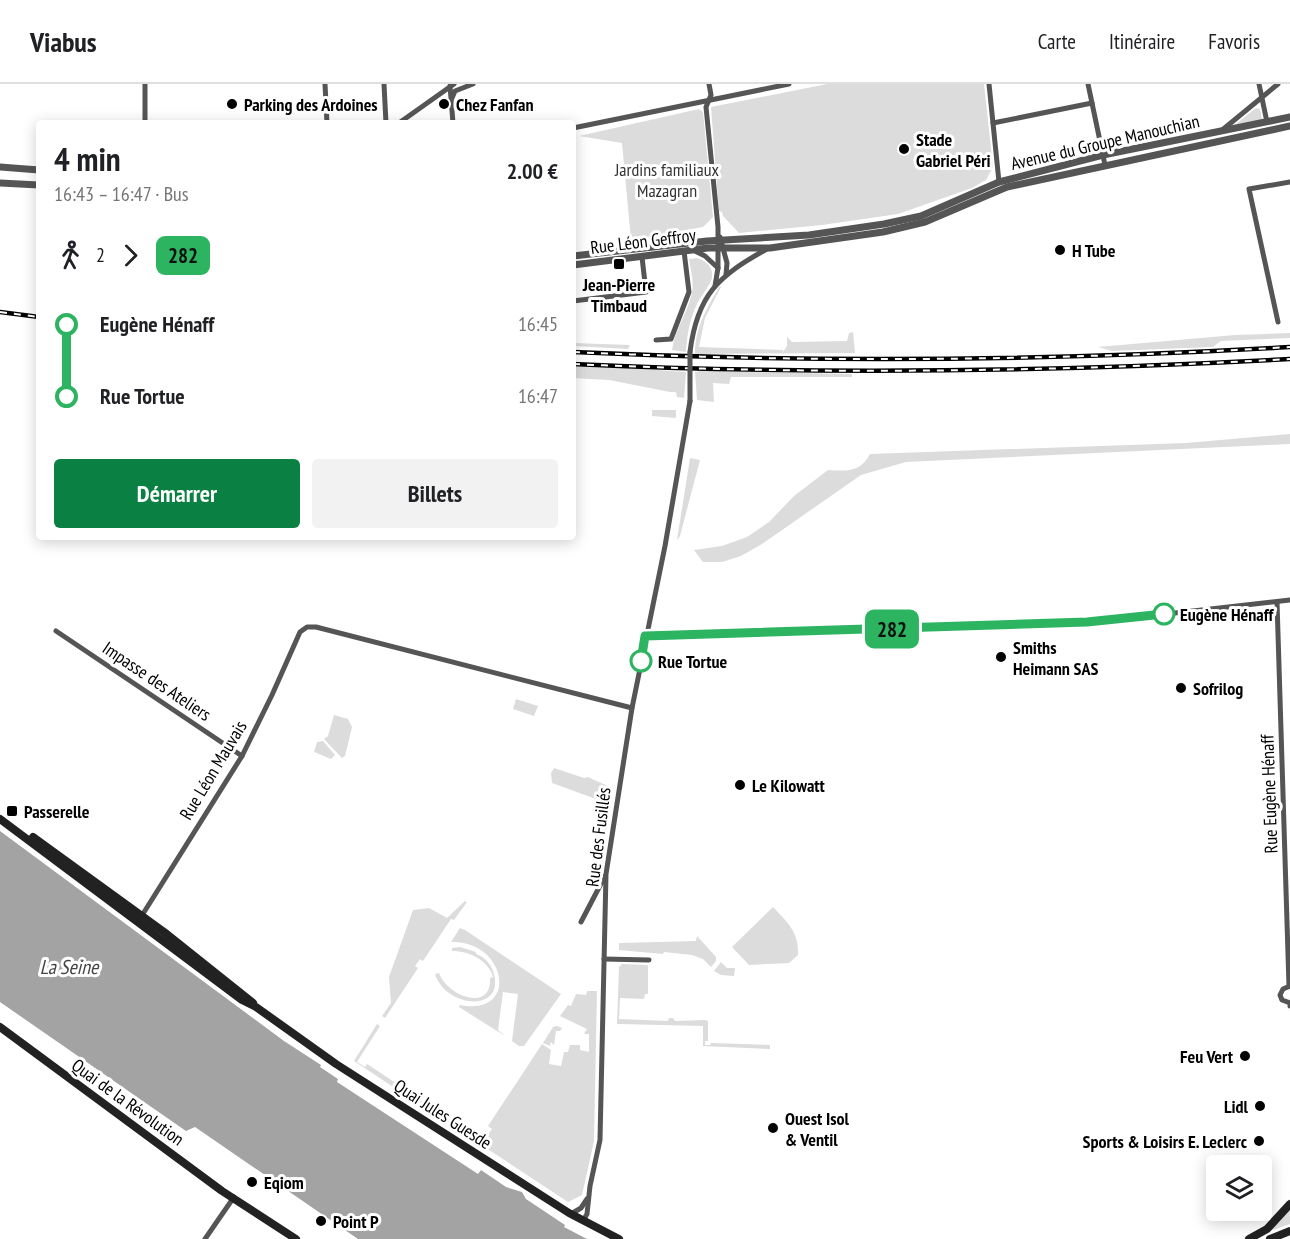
<!DOCTYPE html>
<html lang="fr">
<meta charset="utf-8">
<style>
body{margin:0;font-family:"PT Sans Narrow",sans-serif;background:#f2f2f2;color:#202124;height:100vh;display:flex;flex-direction:column;font-size:22px;white-space:nowrap}
*{box-sizing:border-box;margin:0}
p{font-size:20px;color:#757577}
.icon{flex:none;width:33px;height:33px;fill:none;stroke:currentColor;stroke-width:2;stroke-linecap:round;stroke-linejoin:round}
.map{position:relative;flex:1;overflow:hidden}
.details{position:absolute;left:36px;top:36px;width:540px;height:420px;display:flex;flex-direction:column;background:#fff;border-radius:6px;box-shadow:0 3px 15px #0003}
.details>*{flex:none}
.badge{padding:0 12px;border-radius:9px;font-size:21px;line-height:39px}
.tools{position:absolute;left:1206px;top:1071px;display:grid;gap:12px}
.tools a{display:grid;place-items:center;width:66px;height:66px;border-radius:6px;background:#fff;box-shadow:0 3px 15px #0003;font-size:30px}
.map>.badge{position:absolute;translate:-50% -50%;box-shadow:0 0 0 3px #fff}
.legs{display:flex;align-items:center;gap:9px;height:66px;padding:0 18px;font-size:20px}
.legs p{margin-inline-start:auto}
.overview{display:flex;align-items:center;justify-content:space-between;height:102px;padding:0 18px}
h1{font-size:33px;font-weight:700;line-height:45px}
.action{display:flex;gap:12px;margin-top:auto;padding:12px 18px}
.action a{flex:1;height:69px;border-radius:6px;background:#0b8043;color:#fff;font-size:24px;font-weight:700;line-height:69px;text-align:center}
.action a+a{background:#f2f2f2;color:#202124}
ul{padding:0 18px;list-style:none}
li{display:flex;align-items:center;gap:21px;height:72px;font-size:22px}
li i{display:grid;place-items:center;width:9px;height:100%;margin:0 8px;background:currentColor}
li i::after{content:'';width:15px;height:15px;margin:-8px;border:4px solid;border-radius:50%;background:#fff}
li p{margin-inline-start:auto}
li:first-child i{background:linear-gradient(#0000 50%,currentColor 0)}
li:last-child i{background:linear-gradient(currentColor 50%,#0000 0)}
header{display:flex;align-items:center;gap:36px;box-sizing:border-box;height:84px;padding:0 30px;background:#fff;border-bottom:2px solid #e0e0e0}
header strong{font-size:28px}
nav{display:flex;gap:33px;margin-inline-start:auto;font-size:21px}
.map>svg:first-child{display:block}
.green{fill:#dcdcdc}
.water{fill:#a3a3a3}
.lines{fill:none;stroke-linecap:round;stroke-linejoin:round}
.minor{stroke:#555;stroke-width:5}
.tertiary{stroke:#555;stroke-width:7}
.secondary{stroke:#222;stroke-width:8}
.rail-casing{stroke:#000;stroke-width:4.5}
.rail{stroke:#fff;stroke-width:2;stroke-dasharray:7;stroke-linecap:butt}
.minor-bridge{stroke:#555;stroke-width:5}
.line-1-casing{stroke:#fff;stroke-width:14}
.line-1{stroke:#2cb461;stroke-width:9}
.poi-dot{fill:#000;stroke:#fff;stroke-width:2}
.stop-1-dot{fill:#fff;stroke:#2cb461;stroke-width:3}
.labels{text-anchor:middle;dominant-baseline:central;stroke-width:6;stroke-linejoin:round;paint-order:stroke}
.poi-label{font-size:18px;font-weight:bold;fill:#000;stroke:#fff;text-anchor:start}
.street-label{font-size:18px;fill:#000;stroke:#fff}
.park-label{font-size:18px;fill:#333;stroke:#fff}
.stop-label{font-size:18px;font-weight:bold;fill:#000;stroke:#fff;text-anchor:start}
.water-label{font-size:20px;font-style:italic;fill:#444;stroke:#fff}
</style>
<header>
<strong>Viabus</strong>
<nav><a>Carte</a><a>Itinéraire</a><a>Favoris</a></nav>
</header>
<div class="map">
<svg width="1290" height="1155" viewBox="0 0 1290 1155">
<rect width="100%" height="100%" fill="#fff"/>
<g class="green">
<path d="M827,0H984L993,83L986,96L972,104L898,130L822,141L739,149L723,132L722,128L719,127L711,23Z"/>
<path d="M1256,24L1260,25L1262,36L1236,40Z"/>
<path d="M699,25L703,28L713,133L703,143L631,156L622,59L579,52Z"/>
<path d="M697,174C706,177 714,183 712,194C710,201 702,211 698,218C690,234 687,250 686,268L672,266C675,246 686,231 691,213C695,201 691,187 689,175Z"/>
<path d="M720,202L721,203L705,234L699,263L783,266V268L787,262V253L792,258L847,257L849,249L853,248L855,269L695,270C695,244 707,223 720,202Z"/>
<path d="M1290,249V254L1221,257L1213,263L1112,267L1098,263L1235,251Z"/>
<path d="M573,259L630,261L628,265L573,262Z"/>
<path d="M573,280L686,288L684,314L677,313L676,308H670L609,296L573,294Z"/>
<path d="M700,287L852,290V293H731L729,300L713,299L714,318L697,316L695,288Z"/>
<path d="M652,326H676V334L652,332Z"/>
<path d="M1290,350V360L906,378L861,391L762,460L741,472L722,478H703L694,466L722,462L747,453L769,438L794,412L828,386C846,387 860,389 870,370L1186,359Z"/>
<path d="M690,374L700,376L680,452L677,456Z"/>
<path d="M516,615L538,622L534,632L513,625Z"/>
<path d="M334,631L348,635L352,643L345,672L342,674L324,655L328,652Z"/>
<path d="M323,657L335,671L331,675L314,668L317,658Z"/>
<path d="M554,684L584,694L588,693L612,704L606,748H601L607,719L552,699L551,689Z"/>
<path d="M465,817L467,818L454,836L451,835L423,877L420,875L415,882L418,884L385,934L382,932L391,919L389,893L413,826L429,824L447,834Z"/>
<path d="M773,823C788,839 799,848 798,871L789,879L749,881L732,863Z"/>
<path d="M460,844L465,846L561,910L524,962H519L512,957L518,910L503,908L498,946L505,952L459,923L460,921C520,933 507,856 451,858Z"/>
<path d="M697,852L716,873V877L711,883L703,875L692,871L664,868L663,870L619,866V859L696,857Z"/>
<path d="M460,863L476,868V870C484,873 491,879 494,890C504,929 446,924 435,890L439,889C447,912 492,929 490,894L493,893C489,877 470,867 452,867V864Z"/>
<path d="M721,878L727,884H735L734,892L721,891L714,887Z"/>
<path d="M622,880L648,881V910H645L644,915L620,914L619,935L668,937L669,934H673L675,937L705,936L708,937V957H705V961H710L711,959L770,961V965L703,962V942L617,940L619,883Z"/>
<path d="M587,907H597L594,1057L582,1111L568,1118L477,1058L482,1051L486,1053L492,1045L488,1042L542,960L551,966L549,980L561,982L564,968H568L570,961H580V966L589,968V950H584L587,945L560,932L568,921L571,922L576,910L586,911Z"/>
<path d="M377,940L380,942L357,978L365,983L367,980L473,1050L470,1054L354,977Z"/>
<path d="M557,942L562,944L560,947H556L554,961L551,958L550,962L543,959L553,943Z"/>
<path d="M1290,1126V1140L1267,1148Z"/>
</g>
<path class="water" d="M0,747L284,957L321,981L320,983L338,995L337,998L478,1090L481,1086L506,1103L522,1108L526,1115L565,1141L564,1143L587,1155H358L195,1043L186,1047L0,918Z"/>
<g class="lines">
<g class="minor">
<path d="M145,0V39"/>
<path d="M325,0L327,39"/>
<path d="M384,0L386,39"/>
<path d="M709,0L711,11L706,23L718,143V184L715,202"/>
<path d="M989,0L999,98"/>
<path d="M1088,0L1105,81"/>
<path d="M1259,0L1267,38"/>
<path d="M450,2L453,39"/>
<path d="M452,14L455,7L473,0"/>
<path d="M399,39L454,0"/>
<path d="M993,39L1092,19"/>
<path d="M573,44L789,0"/>
<path d="M1221,47L1278,0"/>
<path d="M720,153L727,179L726,191"/>
<path d="M693,166L705,172L718,184"/>
<path d="M573,217L646,208L642,173"/>
<path d="M1278,238L1249,105L1290,98"/>
<path d="M656,256L671,255L689,208L684,167"/>
<path d="M690,268C697,211 718,192 767,165"/>
<path d="M1277,518L1289,902"/>
<path d="M56,547L242,672"/>
<path d="M645,552L1087,539L1290,516"/>
<path d="M141,833L242,672L272,611L300,548L307,543H316L632,624"/>
<path d="M581,838L605,792"/>
<path d="M604,875L649,876"/>
<path d="M1290,902L1283,905L1280,911L1282,916L1290,919V922"/>
<path d="M571,1130L581,1124L587,1115"/>
<path d="M583,1137L587,1130L590,1102L600,1056L606,790L632,624L665,462L690,317"/>
<path d="M205,1155L234,1113"/>
</g>
<g class="tertiary">
<path d="M0,83L39,86"/>
<path d="M0,99L39,101"/>
<path d="M573,172L707,157L809,151L884,140L921,132L999,98L1103,71L1290,33"/>
<path d="M573,181L708,164H770L883,148L925,138L1007,103L1290,42"/>
</g>
<g class="secondary">
<path d="M0,735L242,916L256,923L336,980L569,1129L619,1155"/>
<path d="M33,753L164,848L253,919"/>
<path d="M0,943L222,1107L296,1155"/>
<path d="M1249,1155L1267,1145L1290,1120"/>
<path d="M1270,1155L1290,1147"/>
</g>
<g class="rail-casing">
<g id="rail">
<path d="M0,228L39,233"/>
<path d="M573,268C812,279 1051,277 1290,263"/>
<path d="M573,280C812,291 1052,288 1290,275"/>
</g>
</g>
<use href="#rail" class="rail"/>
<path class="minor-bridge" d="M690,268V317"/>
</g>
<g class="lines">
<g class="line-1-casing">
<path id="line-1" d="M641,577L645,552L1087,538L1164,530"/>
</g>
<use href="#line-1" class="line-1"/>
</g>
<g class="poi-dot">
<circle cx="232" cy="20" r="6"/>
<circle cx="444" cy="20" r="6"/>
<circle cx="904" cy="65" r="6"/>
<circle cx="1060" cy="166" r="6"/>
<rect x="613" y="174" width="12" height="12" rx="3"/>
<circle cx="1001" cy="573" r="6"/>
<circle cx="1181" cy="604" r="6"/>
<circle cx="740" cy="701" r="6"/>
<rect x="6" y="721" width="12" height="12" rx="3"/>
<circle cx="1245" cy="972" r="6"/>
<circle cx="1260" cy="1022" r="6"/>
<circle cx="773" cy="1044" r="6"/>
<circle cx="1259" cy="1057" r="6"/>
<circle cx="252" cy="1098" r="6"/>
<circle cx="321" cy="1137" r="6"/>
</g>
<g class="stop-1-dot">
<circle cx="1164" cy="530" r="10"/>
<circle cx="641" cy="577" r="10"/>
</g>
<g class="labels">
<g class="poi-label">
<text x="244" y="20">Parking des Ardoines</text>
<text x="456" y="20">Chez Fanfan</text>
<text x="916" y="55">Stade<tspan x="916" dy="21">Gabriel Péri</tspan></text>
<text x="1072" y="166">H Tube</text>
<text x="619" y="200" text-anchor="middle">Jean-Pierre<tspan x="619" dy="21">Timbaud</tspan></text>
<text x="1013" y="563">Smiths<tspan x="1013" dy="21">Heimann SAS</tspan></text>
<text x="1193" y="604">Sofrilog</text>
<text x="752" y="701">Le Kilowatt</text>
<text x="24" y="727">Passerelle</text>
<text x="1233" y="972" text-anchor="end">Feu Vert</text>
<text x="1248" y="1022" text-anchor="end">Lidl</text>
<text x="785" y="1034">Ouest Isol<tspan x="785" dy="21">&amp; Ventil</tspan></text>
<text x="1247" y="1057" text-anchor="end">Sports &amp; Loisirs E. Leclerc</text>
<text x="264" y="1098">Eqiom</text>
<text x="333" y="1137">Point P</text>
</g>
<g class="street-label">
<text transform="translate(1105 58) rotate(-13)">Avenue du Groupe Manouchian</text>
<text transform="translate(643 157) rotate(-7)">Rue Léon Geffroy</text>
<text transform="translate(157 597) rotate(34)">Impasse des Ateliers</text>
<text transform="translate(213 686) rotate(-59)">Rue Léon Mauvais</text>
<text transform="translate(1269 710) rotate(-92)">Rue Eugène Hénaff</text>
<text transform="translate(598 753) rotate(-83)">Rue des Fusillés</text>
<text transform="translate(128 1018) rotate(36)">Quai de la Révolution</text>
<text transform="translate(443 1030) rotate(33)">Quai Jules Guesde</text>
</g>
<g class="park-label">
<text x="667" y="85">Jardins familiaux<tspan x="667" dy="21">Mazagran</tspan></text>
</g>
<g class="stop-label">
<text x="1180" y="530">Eugène Hénaff</text>
<text x="658" y="577">Rue Tortue</text>
</g>
<g class="water-label">
<text x="69" y="883">La Seine</text>
</g>
</g>
</svg>
<div class="tools">
<a><svg class="icon" aria-label="layers" viewBox="0 0 24 24"><path d="M12 4l9 5-9 5-9-5zM3 14l9 5 9-5"/></svg></a>
</div>
<b class="badge" style="left:892px;top:545px;background:#2cb461;color:#111">282</b>
<section class="details">
<div class="overview"><div><h1>4 min</h1><p>16:43 – 16:47 · Bus</p></div><b>2.00 €</b></div>
<div class="legs"><svg class="icon" aria-label="walk" viewBox="0 0 24 24"><circle cx="13" cy="4" r="2"/><path d="M13 8l-2 6 4 7M11 14l-3 7M7 12l3-4h3l4 4"/></svg>2<svg class="icon" aria-label="forward" viewBox="0 0 24 24"><path d="M9 5l7 7-7 7"/></svg><b class="badge" style="background:#2cb461;color:#111">282</b></div>
<ul>
<li><i style="color:#2cb461"></i><b>Eugène Hénaff</b><p>16:45</p></li>
<li><i style="color:#2cb461"></i><b>Rue Tortue</b><p>16:47</p></li>
</ul>
<div class="action"><a>Démarrer</a><a>Billets</a></div>
</section>
</div>
